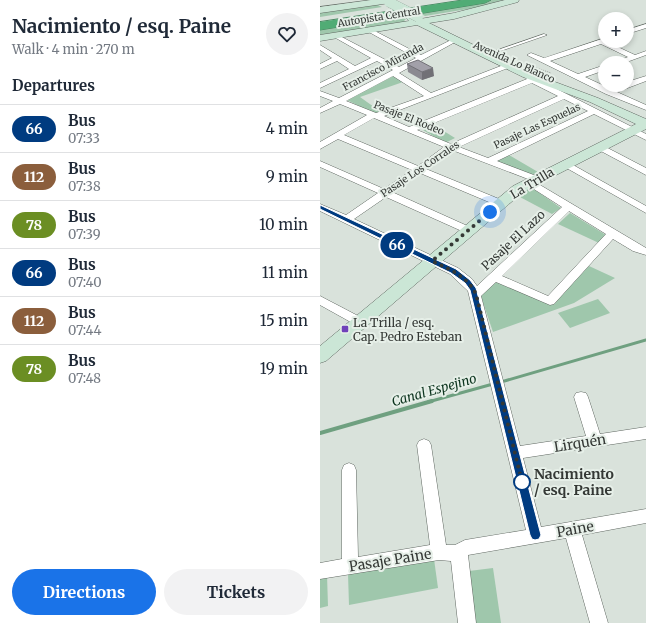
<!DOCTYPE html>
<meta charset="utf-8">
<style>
body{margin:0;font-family:Merriweather,serif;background:#f2f2f3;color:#1f2937;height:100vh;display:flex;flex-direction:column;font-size:15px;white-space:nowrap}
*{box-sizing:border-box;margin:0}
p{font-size:13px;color:#747a83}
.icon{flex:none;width:22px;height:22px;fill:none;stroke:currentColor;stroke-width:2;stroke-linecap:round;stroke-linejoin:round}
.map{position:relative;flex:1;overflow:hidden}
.sheet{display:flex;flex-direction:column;background:#fff;width:320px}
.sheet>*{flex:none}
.badge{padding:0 8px;border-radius:13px;font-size:14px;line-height:26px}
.fabs{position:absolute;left:278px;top:12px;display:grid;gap:8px}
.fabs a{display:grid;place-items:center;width:36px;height:36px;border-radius:50%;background:#fff;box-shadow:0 2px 6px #0003;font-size:20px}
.you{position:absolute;width:20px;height:20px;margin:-10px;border:3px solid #fff;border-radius:50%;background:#1a73e8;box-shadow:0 0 0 6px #1a73e833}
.map>.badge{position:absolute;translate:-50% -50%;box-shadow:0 0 0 2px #fff}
h2{padding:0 12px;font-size:15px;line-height:36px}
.round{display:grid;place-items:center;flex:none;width:42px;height:42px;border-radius:21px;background:#f2f2f3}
.summary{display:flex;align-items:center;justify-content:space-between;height:68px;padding:0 12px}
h1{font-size:19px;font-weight:700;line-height:30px}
.action{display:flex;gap:8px;margin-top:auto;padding:8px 12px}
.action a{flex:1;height:46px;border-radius:24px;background:#1a73e8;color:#fff;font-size:16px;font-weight:700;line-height:46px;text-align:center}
.action a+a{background:#f2f2f3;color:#1f2937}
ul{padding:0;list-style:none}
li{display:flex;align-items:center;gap:12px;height:48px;padding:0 12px;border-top:1px solid #e0e1e3}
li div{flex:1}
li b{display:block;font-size:15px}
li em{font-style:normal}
li .badge{min-width:44px;font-weight:700;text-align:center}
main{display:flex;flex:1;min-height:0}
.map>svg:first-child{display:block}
.green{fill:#9fc7ac}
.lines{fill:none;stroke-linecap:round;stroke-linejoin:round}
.stream-far1{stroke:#6fa080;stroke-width:3}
.stream{stroke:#6fa080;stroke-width:4}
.lane-casing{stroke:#606862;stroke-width:1}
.street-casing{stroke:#606862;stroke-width:1}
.secondary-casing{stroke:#606862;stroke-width:1}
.highway-casing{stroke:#47835f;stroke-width:1}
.path{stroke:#989f9a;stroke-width:1;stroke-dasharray:1 1;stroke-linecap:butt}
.lane{fill:#fff;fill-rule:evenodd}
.street{fill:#fff;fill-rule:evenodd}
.secondary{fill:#cbe6d6;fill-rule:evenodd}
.highway{fill:#51ac75;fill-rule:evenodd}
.secondary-bridge-casing{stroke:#606862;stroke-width:10;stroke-linecap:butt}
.secondary-bridge{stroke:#cbe6d6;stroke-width:10}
.wall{fill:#8b8a91}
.shaded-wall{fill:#717076}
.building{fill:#a2a0a9;stroke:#717076}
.line{fill:#003b80;stroke:#fff}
.walk{stroke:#343835;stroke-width:4;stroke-dasharray:0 7.2}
.poi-dot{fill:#7042ba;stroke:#e6efe8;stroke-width:1.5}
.stop-dot{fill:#fff;stroke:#003b80;stroke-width:2}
.labels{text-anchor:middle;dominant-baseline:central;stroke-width:4;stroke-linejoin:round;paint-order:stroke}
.far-street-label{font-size:10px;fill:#343835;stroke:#e6efe8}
.street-label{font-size:12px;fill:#343835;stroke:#e6efe8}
.poi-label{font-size:12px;fill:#343835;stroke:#e6efe8;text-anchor:start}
.water-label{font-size:13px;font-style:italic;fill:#0c341e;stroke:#e6efe8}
.near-street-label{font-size:14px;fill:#343835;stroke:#e6efe8}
.near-stop-label{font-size:14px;font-weight:bold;fill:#343835;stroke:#e6efe8;text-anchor:start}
</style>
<main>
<section class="sheet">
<div class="summary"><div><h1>Nacimiento / esq. Paine</h1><p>Walk · 4 min · 270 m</p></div><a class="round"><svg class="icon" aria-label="heart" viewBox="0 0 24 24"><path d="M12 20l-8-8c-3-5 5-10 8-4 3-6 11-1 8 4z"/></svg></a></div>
<h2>Departures</h2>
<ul>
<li><span class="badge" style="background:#003b80;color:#fff">66</span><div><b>Bus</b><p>07:33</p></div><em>4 min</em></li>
<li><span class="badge" style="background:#8b5e3c;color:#fff">112</span><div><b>Bus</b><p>07:38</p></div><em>9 min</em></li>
<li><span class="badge" style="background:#6b8e23;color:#fff">78</span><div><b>Bus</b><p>07:39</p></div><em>10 min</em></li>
<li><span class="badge" style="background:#003b80;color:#fff">66</span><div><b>Bus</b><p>07:40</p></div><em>11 min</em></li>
<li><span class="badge" style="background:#8b5e3c;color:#fff">112</span><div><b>Bus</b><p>07:44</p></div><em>15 min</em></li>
<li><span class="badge" style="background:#6b8e23;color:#fff">78</span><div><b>Bus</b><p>07:48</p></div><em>19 min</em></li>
</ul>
<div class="action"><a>Directions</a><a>Tickets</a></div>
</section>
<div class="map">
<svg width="326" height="623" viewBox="0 0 326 623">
<rect width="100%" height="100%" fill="#d9e2db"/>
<g class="green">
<path d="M169,0H183L160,7L105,16L97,12Z"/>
<path d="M54,3L62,7L0,17V11Z"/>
<path d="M77,15L86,19L84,21L86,22L0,36V28Z"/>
<path d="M73,76L83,82L40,97L61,112L55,114L27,100Z"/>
<path d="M114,125L135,138L125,143L103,130Z"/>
<path d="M189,155L218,172L210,176L175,162Z"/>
<path d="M211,187L241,208L232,214L198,196Z"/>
<path d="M250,213L286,235L279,243L238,224Z"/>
<path d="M269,266L295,278L254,303L173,332L160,294L172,280L236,301Z"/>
<path d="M278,299L290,313L250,328L238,313Z"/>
<path d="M114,559L118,588L29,605L28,574Z"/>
<path d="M173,568L181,623H155L149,571Z"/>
<path d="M7,575L8,606L0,608V576Z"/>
</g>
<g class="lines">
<g class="stream-far1">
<path d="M181,382L326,340"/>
<path d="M108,402L173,384"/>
</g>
<path class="stream" d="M0,433L112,401"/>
<g class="lane-casing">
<path id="lane" d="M224,34L227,35L172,54L169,53Z"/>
</g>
<g class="street-casing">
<g id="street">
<path d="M326,24V28L307,34V30Z"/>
<path d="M47,29H51L101,55L133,39H137V41L79,73L111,93L186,64L193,66L64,116L89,127L207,79L203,75L207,73L215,78L326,134V140L274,114L177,161L219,177V181L215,182L326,248V255L313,251L293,239L234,304L230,305L176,282L161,296L200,446L266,436L254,397L256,393L261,392L266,393L268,397L280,434L326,427V439L203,458L221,527L326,509V523L262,535L288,623H270L246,538L148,555L156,623H138L131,561L119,560L0,579V563L22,559V470L24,465L29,463L34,465L36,470L38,557L110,545L97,445L99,441L104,439L109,441L111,445L126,545H135L145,540L206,530L148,291L130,274L0,211V204L26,215L58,193L0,167V161L64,189L92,170L18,139L0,149V142L47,115L20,104L0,113V108L13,101L0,96V91L19,98L73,70L57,61L0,88V83L29,69L17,61L0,69V64L12,58L0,50V45L35,66L51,58L14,37V35H18L79,67L96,58L47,31ZM73,76L104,96L56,113L26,101ZM212,83L238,96L131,144L97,130ZM244,99L268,111L168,158L139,147ZM54,118L124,147L98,166L24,135ZM132,150L208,179L204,182L206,184L242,207L157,286L152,279L138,268L34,219L66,197L144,232H152L153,230L152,228L72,192L100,173L176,205H184L185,203L184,201L106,169ZM249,211L286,234L228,296L182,276Z"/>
<path d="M285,38V41L315,55L326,51V55L304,63H293L308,57L281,44L230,61L258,74L285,65V70L265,77L291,89L300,85H307V82L326,76V81L297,92L326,105V110L286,94L207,55L211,53L224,58Z"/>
<path d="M280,144L326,168V175L277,149V145Z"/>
<path d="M246,161L326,206V213L243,166L241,164Z"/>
<path d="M0,296L44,319L46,322L44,325H36L0,305Z"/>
</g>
</g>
<g class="secondary-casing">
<g id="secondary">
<path d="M51,0H74L70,3L0,13V7Z"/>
<path d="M185,0H199L198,2L134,19L109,23L211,73L278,98L326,119V129L203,192L6,361L0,363V346L193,186L316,124L270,102L203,77L97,25L0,41V35L89,21L86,18L91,15L100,19L134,13Z"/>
</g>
</g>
<g class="highway-casing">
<path id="highway" d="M143,0H171L165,3L0,30V22Z"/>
</g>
<path class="path" d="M208,65L231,73"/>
<use href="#lane" class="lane"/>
<use href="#street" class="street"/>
<use href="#secondary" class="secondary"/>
<use href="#highway" class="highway"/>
<g class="secondary-bridge-casing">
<path id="secondary-bridge" d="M69,2L98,17"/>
</g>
<use href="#secondary-bridge" class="secondary-bridge"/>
</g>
<path class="wall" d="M87,64L114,76L102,80L88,72Z"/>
<path class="shaded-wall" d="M113,68L114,76L102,80V72Z"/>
<path class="building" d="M98,60L113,68L102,72L87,64Z"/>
<path class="line" d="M0,205L136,269L150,280L156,288L221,535L219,539L215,540L212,539L210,535L150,290L145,283L131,273L0,209Z"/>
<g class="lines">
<path class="walk" d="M170,212L112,261C129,269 147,276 156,294L202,482"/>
</g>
<rect class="poi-dot" x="21" y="325" width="8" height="8" rx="2"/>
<circle class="stop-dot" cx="202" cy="482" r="8"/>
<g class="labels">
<g class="far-street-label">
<text transform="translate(59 17) rotate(-9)">Autopista Central</text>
<text transform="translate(194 62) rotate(24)">Avenida Lo Blanco</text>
<text transform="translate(63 67) rotate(-28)">Francisco Miranda</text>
<text transform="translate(89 118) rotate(22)">Pasaje El Rodeo</text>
<text transform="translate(217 126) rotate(-25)">Pasaje Las Espuelas</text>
<text transform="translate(100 169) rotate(-34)">Pasaje Los Corrales</text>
</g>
<g class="street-label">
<text transform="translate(212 183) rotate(-31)">La Trilla</text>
<text transform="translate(193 240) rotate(-43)">Pasaje El Lazo</text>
</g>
<g class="poi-label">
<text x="33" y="322">La Trilla / esq.<tspan x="33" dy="14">Cap. Pedro Esteban</tspan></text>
</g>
<g class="water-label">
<text transform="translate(114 390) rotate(-16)">Canal Espejino</text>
</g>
<g class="near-street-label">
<text transform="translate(260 443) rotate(-9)">Lirquén</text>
<text transform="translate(255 529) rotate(-10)">Paine</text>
<text transform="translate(70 560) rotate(-9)">Pasaje Paine</text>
</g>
<g class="near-stop-label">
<text x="214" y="474">Nacimiento<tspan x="214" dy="16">/ esq. Paine</tspan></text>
</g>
</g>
</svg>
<div class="fabs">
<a>+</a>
<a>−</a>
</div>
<div class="you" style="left:170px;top:212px"></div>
<b class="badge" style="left:77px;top:245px;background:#003b80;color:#fff">66</b>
</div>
</main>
